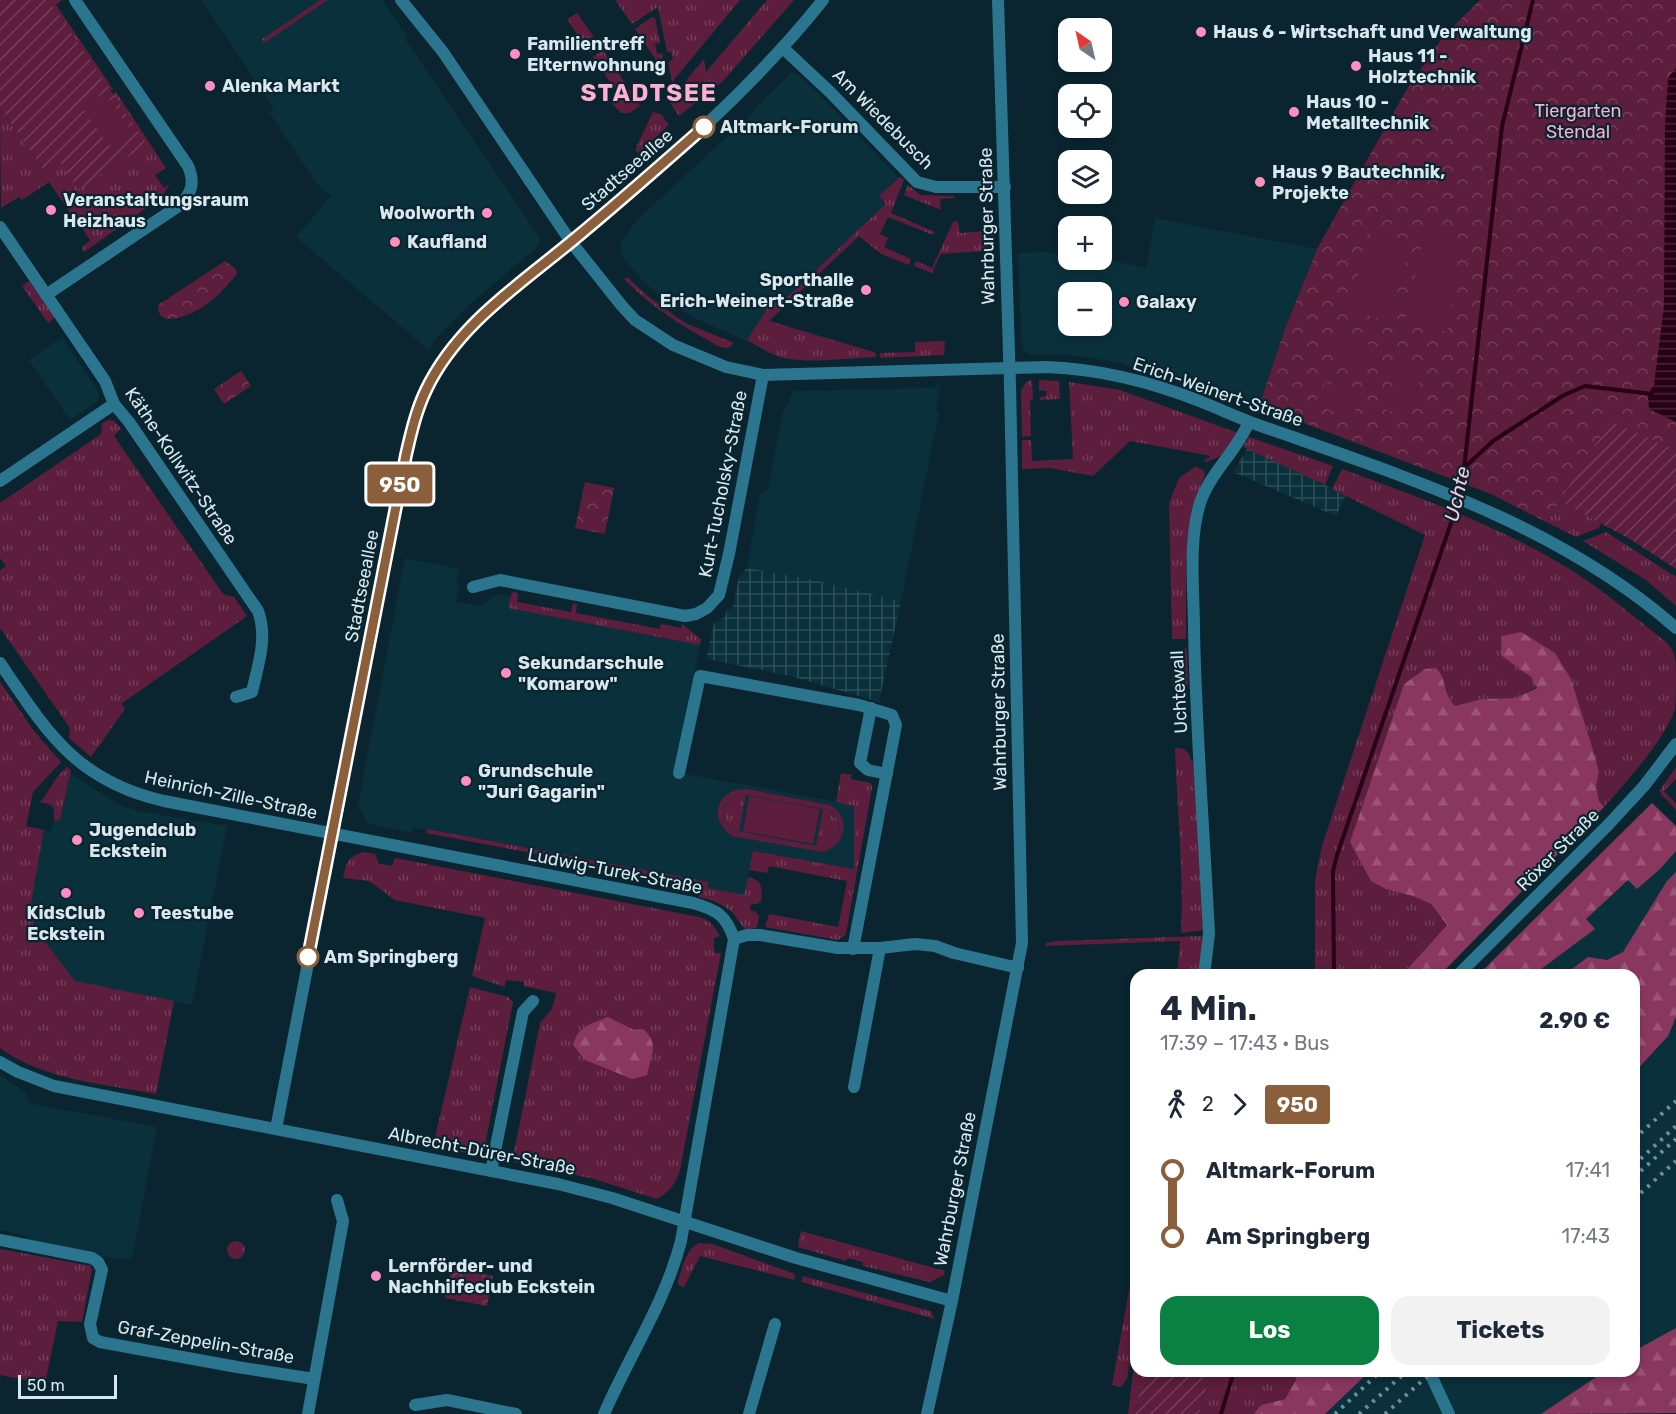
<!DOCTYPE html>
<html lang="de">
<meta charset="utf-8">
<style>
body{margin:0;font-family:Rubik,sans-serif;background:#f2f2f3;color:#1f2937;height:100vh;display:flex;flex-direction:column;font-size:22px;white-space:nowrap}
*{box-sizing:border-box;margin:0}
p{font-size:20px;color:#747a83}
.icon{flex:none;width:33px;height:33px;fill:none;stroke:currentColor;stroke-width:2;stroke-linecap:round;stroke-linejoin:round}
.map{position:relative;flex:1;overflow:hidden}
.details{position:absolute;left:1130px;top:969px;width:510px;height:408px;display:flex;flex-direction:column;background:#fff;border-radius:18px;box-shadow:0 3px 9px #0003}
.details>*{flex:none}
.badge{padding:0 12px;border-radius:4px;font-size:21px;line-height:39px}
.needle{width:39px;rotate:326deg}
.fabs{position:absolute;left:1058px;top:18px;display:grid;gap:12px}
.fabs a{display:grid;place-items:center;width:54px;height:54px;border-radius:12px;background:#fff;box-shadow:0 3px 9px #0003;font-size:30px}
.scale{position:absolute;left:18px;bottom:15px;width:99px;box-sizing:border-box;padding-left:6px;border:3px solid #d8e8ee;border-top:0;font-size:16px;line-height:21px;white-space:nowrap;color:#d8e8ee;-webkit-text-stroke:4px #0a252f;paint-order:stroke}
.map>.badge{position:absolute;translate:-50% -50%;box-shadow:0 0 0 3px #fff}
.legs{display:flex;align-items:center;gap:9px;height:66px;padding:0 30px;font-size:20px}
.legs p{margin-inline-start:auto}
.overview{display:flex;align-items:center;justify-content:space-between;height:102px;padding:0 30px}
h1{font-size:33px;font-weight:700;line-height:45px}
.cta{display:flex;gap:12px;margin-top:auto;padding:12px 30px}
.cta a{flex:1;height:69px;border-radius:18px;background:#0b8043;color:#fff;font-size:24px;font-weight:700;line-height:69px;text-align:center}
.cta a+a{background:#f2f2f3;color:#1f2937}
ul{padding:0 30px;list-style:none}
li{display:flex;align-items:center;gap:21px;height:66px;font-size:22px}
li i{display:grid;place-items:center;width:9px;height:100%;margin:0 8px;background:currentColor}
li i::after{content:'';width:15px;height:15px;margin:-8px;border:4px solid;border-radius:50%;background:#fff}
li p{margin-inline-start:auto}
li:first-child i{background:linear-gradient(#0000 50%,currentColor 0)}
li:last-child i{background:linear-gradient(currentColor 50%,#0000 0)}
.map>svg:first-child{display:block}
.built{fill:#0a303c;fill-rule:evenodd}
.industrial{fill:url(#industrial-grid)}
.grass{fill:url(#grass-tufts)}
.forest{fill:url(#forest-firs)}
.park{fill:url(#park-crowns)}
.garden{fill:url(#garden-furrows)}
.pitch{fill:#5d1d3d;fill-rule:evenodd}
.water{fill:url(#water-rules)}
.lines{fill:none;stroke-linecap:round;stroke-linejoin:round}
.stream{stroke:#290116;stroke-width:4}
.minor{stroke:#2b768e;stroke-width:12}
.tertiary{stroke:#2b768e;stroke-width:12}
.rail{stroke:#768b93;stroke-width:4;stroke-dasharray:3 6;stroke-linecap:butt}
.line-1-casing{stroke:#fff;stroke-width:14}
.line-1{stroke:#8b5e3c;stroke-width:9}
.poi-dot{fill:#fd8ec0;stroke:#0a252f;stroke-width:2}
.stop-1-dot{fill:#fff;stroke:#8b5e3c;stroke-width:3}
.labels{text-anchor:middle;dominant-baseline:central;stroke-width:4.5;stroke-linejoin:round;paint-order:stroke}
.poi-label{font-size:18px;font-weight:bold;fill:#d8e8ee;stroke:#0a252f;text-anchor:start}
.park-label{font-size:18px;fill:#f8b1cf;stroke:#0a252f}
.street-label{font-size:18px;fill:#d8e8ee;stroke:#0a252f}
.stop-label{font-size:18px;font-weight:bold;fill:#d8e8ee;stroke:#0a252f;text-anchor:start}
.water-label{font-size:20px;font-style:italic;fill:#fac9dc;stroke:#0a252f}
.district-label{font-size:24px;font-weight:bold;letter-spacing:1.5px;fill:#ffb0d1;stroke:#0a252f}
</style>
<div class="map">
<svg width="1676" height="1414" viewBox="0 0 1676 1414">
<defs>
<pattern id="industrial-grid" width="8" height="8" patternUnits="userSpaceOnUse" patternTransform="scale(1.5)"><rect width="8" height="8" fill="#0a303c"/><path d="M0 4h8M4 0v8" fill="none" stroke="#2d4e58"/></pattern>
<pattern id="grass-tufts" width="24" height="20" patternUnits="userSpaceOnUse" patternTransform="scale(1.5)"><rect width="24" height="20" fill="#5d1d3d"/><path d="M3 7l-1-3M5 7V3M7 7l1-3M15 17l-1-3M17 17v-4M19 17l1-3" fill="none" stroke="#743e59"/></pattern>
<pattern id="forest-firs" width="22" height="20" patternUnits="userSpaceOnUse" patternTransform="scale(1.5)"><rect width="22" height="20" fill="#8a375f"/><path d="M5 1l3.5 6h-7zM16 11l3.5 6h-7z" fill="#9a5476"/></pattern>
<pattern id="park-crowns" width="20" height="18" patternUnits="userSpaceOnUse" patternTransform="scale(1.5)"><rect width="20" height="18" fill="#5d1d3d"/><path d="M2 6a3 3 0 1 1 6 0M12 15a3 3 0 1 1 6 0" fill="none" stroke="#743e59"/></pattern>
<pattern id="garden-furrows" width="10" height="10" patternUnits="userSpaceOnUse" patternTransform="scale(1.5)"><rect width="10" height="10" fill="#5d1d3d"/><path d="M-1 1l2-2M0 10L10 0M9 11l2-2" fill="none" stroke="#743e59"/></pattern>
<pattern id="water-rules" width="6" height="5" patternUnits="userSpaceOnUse" patternTransform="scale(1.5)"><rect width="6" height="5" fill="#290116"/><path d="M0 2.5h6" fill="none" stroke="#472638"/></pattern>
</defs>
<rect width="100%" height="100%" fill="#0a252f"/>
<g class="built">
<path d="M201,0H382L408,38L405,39L538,235L539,242L536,248L476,299L433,342L429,350L296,237L331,196L317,184L269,112L274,109Z"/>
<path d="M791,72L799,75L817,92L901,180L891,206L769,321L756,345L692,317L663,298L645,283L626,262L621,254L620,244L635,222L748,117Z"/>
<path d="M1155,218L1317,249L1286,326L1259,406L1117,362L1071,355L1029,354L1024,350L1021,340L1018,253L1047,252L1068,256V260L1101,258L1146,268ZM1068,292H1101V326H1068Z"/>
<path d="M62,337L99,392V396L98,401L70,420L29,360Z"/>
<path d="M940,384L936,411L939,412L901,601L810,579L747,568L760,493L768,489L783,412L794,391L931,388Z"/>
<path d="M405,558L459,569L456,582L459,583L456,602L479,606L498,594L511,597L509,608L700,645L675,772L854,805L855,869L753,851L744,896L708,888L709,882L428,829L427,830L413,828L412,833L367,823L358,805Z"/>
<path d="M69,773L120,805L138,811L227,826L192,1005L75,981L35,929L31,903L44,830L50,832L54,821L60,819Z"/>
<path d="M1676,826V1385L1623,1414H1325L1370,1371H1634V975H1489Z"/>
<path d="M0,1075L26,1093L28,1101L33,1104L157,1127L132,1259L112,1258L27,1241L28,1236L0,1230Z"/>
</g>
<g class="industrial">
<path d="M1248,448L1346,495L1336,516L1233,472Z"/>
<path d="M747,568L810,579L901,601L879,702L791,676L706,659L714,623L725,617L727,609L732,610L739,577Z"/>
</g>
<g class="grass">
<path d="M49,0H62L56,5L113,89L110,91Z"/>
<path d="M320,0H328L264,43L262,39Z"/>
<path d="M615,0H740L672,82L668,62L673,60L671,51L667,52L658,7L632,24Z"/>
<path d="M767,0H794L722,82L679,116L670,103L671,99L704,59L706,72Z"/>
<path d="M577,13L600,46L590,53L567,19Z"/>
<path d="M652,17L655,18L660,43L655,44L657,54L662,53L665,73L635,29Z"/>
<path d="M603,50L627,86L617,92L593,57Z"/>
<path d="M629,89L640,106L629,113H621L611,102Z"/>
<path d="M116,92L166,168L155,175L164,188L170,183L162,197L84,252L82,248L90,240L80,225L73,229L71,226L76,221L49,182L22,200L19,197L1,208L0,108L45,172L60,162L146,144L113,94Z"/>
<path d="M653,112L661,114L669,125L638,153L635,150Z"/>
<path d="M900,177L904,180L891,213L935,232L933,235L888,217L880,234L888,238L884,247L911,259L909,265L881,254L859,236L769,321L874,352L876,354V357C846,358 805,365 777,356C767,352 757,346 747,340L778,292L785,299L886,204L879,196Z"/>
<path d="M908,185L920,195L954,196V198L940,199L941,210L904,195Z"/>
<path d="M958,221L960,233L988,231V223H993L995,250L941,254L933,270L934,274L914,266L916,261L932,268L953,222Z"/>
<path d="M627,277L649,297L685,323L734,343L728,348L720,347C685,328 652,308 624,279Z"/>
<path d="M29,281L55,318L48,323L22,286Z"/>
<path d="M945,341L944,355L880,358V353L915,352V342Z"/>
<path d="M1032,380L1033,400H1030L1031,436L1022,437L1021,390L1026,382Z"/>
<path d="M1039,380L1059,381L1060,399L1040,400V397L1046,396V391L1039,390Z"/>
<path d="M1069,382L1120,390L1238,433L1221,456L1206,462L1203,461L1211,456L1130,441L1093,476L1050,468L1022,469V440H1031L1032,461L1073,459Z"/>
<path d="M109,420L114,421L121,428L114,436L223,594L234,597L247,616L121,704L125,709L91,757L69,738L70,728L0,628V570L6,566L0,558V503L101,434L102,423Z"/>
<path d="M1249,437L1333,466L1325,485L1243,447Z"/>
<path d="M1196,466L1204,471L1205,475L1195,501L1189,527L1186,565V639H1172L1169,503L1179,478Z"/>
<path d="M1342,469C1421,498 1500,526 1571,570C1605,591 1635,618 1666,642C1676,652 1676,662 1676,676C1676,686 1676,700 1675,709C1663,742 1628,780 1604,807L1599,801L1596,786L1599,772L1594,753L1571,679L1502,655L1531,677L1537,687L1515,698L1481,699L1455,706L1449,700L1445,685L1425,669L1404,684L1350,842L1413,896L1431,904L1447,925L1402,975H1315V880L1322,846L1425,535L1332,489Z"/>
<path d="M1559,501L1601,523L1599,528L1576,537L1546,522Z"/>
<path d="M1606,532L1676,577V606L1646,580L1583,541Z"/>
<path d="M512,592L518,593L517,602L571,612L573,603L577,604L576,613L660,629L661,624L682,628V624L701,639L700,645L508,608Z"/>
<path d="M1187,649L1188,685L1173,686L1172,651Z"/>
<path d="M0,682L34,731L61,762L33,792L26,826L44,830L31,903L35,929L75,981L174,1001L156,1094C105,1084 43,1080 0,1048Z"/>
<path d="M1175,748C1192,748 1186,756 1196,766L1203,930L1181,933C1184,871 1177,810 1175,748Z"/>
<path d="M67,767L71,770L60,820L54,821V809L51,805L40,802C50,791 55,776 67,767Z"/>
<path d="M1676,767V779L1664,791L1676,803V810L1661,794L1660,790Z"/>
<path d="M841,773L851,775V779L871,783L872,788L846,934L838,940L765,927L769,914L838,927L847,881L769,866L767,873L749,870L753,851L854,869V806L836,802Z"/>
<path d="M740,794H746L739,832C718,825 719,800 740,794Z"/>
<path d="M823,808C847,816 841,847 816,846Z"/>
<path d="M427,829L709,882L708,888L744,895L748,877C762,879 763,889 761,901L757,904H751L750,910L756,912L759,916L757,927L748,931C740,926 738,919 732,912C723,904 710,899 699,897L701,885L426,833Z"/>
<path d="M363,852L375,854L379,864L392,866L395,858L694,916C708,918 713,924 720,936L714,938V953H721L680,1170C676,1183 669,1193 657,1199L594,1179L515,1162L517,1153L514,1152L540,1023L552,1009L556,993L523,986L524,982L506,980L505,987L472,976L485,918L395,900L369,881L343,878C346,863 348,857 363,852Z"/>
<path d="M1199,936L1203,937L1199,975H1177L1180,941L1045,946L1046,943L1057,941Z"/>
<path d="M470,987L508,997L513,1002L484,1150L477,1155L433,1146Z"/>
<path d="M801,1231L945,1271L944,1275L930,1282L863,1266V1262L847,1258L846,1261L798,1247Z"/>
<path d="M699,1243L712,1244L795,1274L794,1280L700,1256L684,1287L678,1285V1281C683,1267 685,1250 699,1243Z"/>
<path d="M0,1249L91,1266L90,1268L92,1269L82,1322L58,1321L45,1384L0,1375Z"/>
<path d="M1135,1258V1329L1127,1379L1121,1387L1112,1385Z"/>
<path d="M803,1276L930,1311L935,1319L801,1282Z"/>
<path d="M1135,1356L1136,1371H1143L1135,1414H1128Z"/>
<path d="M1211,1371H1297L1296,1380L1285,1399L1261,1405L1254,1414H1199Z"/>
</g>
<g class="forest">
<path d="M1521,632L1555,653L1571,679L1594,753L1599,772L1596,786L1599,801L1604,807L1440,975H1402L1447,925L1431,904L1413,896L1386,889L1371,881L1350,842L1404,684L1425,669L1436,668C1447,678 1443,695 1455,706L1481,699L1515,698L1537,688L1531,677L1502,656L1501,636Z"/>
<path d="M1652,803L1676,826V851L1660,869L1637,889L1628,880L1586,919L1595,929L1533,975H1478Z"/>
<path d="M1676,872V1017L1668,1036L1634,1073V975H1564L1588,957L1607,960L1623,952L1667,881Z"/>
<path d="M608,1017L634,1030L643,1029C660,1044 651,1055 647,1075L632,1079L585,1060L573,1045C578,1026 591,1024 608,1017Z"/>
<path d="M1676,1328V1413L1541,1414L1605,1371H1634V1351Z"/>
<path d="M1297,1371H1370L1325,1414H1254L1261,1405L1285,1399L1296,1380Z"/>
</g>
<g class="park">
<path d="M1480,0H1676V450L1611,422L1546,522L1491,494L1259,406L1286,326L1317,249L1407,89L1443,37Z"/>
<path d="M225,261L236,269L237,274C228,285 218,296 207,304C195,313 157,332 158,305Z"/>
<path d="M241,371L251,386L224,404L214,389Z"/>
<path d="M585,482L614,488L605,534L575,528Z"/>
<circle cx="236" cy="1250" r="9"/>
<path d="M451,1268L493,1276L487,1306L445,1298Z"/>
</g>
<g class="garden">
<path d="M0,0H49L147,144L78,190L60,162L45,172L0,108Z"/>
<path d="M1611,421L1676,450V569L1630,539L1559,501Z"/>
<path d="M1143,1371H1211L1199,1414H1135Z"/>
</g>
<g class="pitch">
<path d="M105,92L132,131L109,146L82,107Z"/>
<path d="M1426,226L1457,228L1459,252L1448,332L1404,324Z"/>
<path d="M1372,230L1412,242L1388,321L1347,309Z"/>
<path d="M1340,333L1376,348L1367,371L1331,356Z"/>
<path d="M1398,365L1423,371L1410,416L1386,410Z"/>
<path d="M1325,382L1361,397L1351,419L1315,404Z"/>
<path d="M747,789L830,805C852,818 846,846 822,852L732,836C707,819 717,788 747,789ZM740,794L829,810C847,823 838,847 816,846L733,830C718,819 721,799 740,794Z"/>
<path d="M749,796L820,809L813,844L743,831Z"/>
</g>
<path class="water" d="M1676,68V422L1649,409L1648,395L1654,384L1664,306L1665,125L1668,78Z"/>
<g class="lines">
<g class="stream">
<path d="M1464,468L1493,441L1564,395L1585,386L1652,394"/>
<path d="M1334,975L1333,871L1337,855L1451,523L1464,469L1502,126L1533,0"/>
<path d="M1221,1414L1234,1371"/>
</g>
<g class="minor">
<path d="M783,48L830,92L917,182L936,187H1005"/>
<path d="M0,227L105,381L114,404L129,422L258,611C268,638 258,665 252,692L236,697"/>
<path d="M46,295L180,205C192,193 195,182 188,166L75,0"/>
<path d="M0,481L114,404"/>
<path d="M473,587L500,580L685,616L696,614L707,608L719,595L729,554L763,375"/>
<path d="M0,663C47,732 76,781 164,801L693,903C717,910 726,915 734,939L681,1241C665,1303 629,1356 604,1414"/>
<path d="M871,708L860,763L868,770L887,774"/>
<path d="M679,773L700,676L859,705L892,715L896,725L853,949"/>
<path d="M734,939L747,935H760L838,948H880L915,944L935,946L954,953L1018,968"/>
<path d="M1204,975L1209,934C1204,833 1196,731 1194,630C1194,589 1188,543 1200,503C1210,473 1236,452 1249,422"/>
<path d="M0,1062L18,1072L54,1086L558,1184L612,1198L796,1258L952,1301"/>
<path d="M854,1087L880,948"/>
<path d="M276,1129L406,455C412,428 419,402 432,378C463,322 519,283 567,245C595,223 621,200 647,177C711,123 771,65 823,0"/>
<path d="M491,1171L523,1012L533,1001"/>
<path d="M0,1240L92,1258L98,1262L102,1270L90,1324L93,1338L100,1342L237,1367L314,1379"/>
<path d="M415,1405L447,1400L516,1414"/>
<path d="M308,1414L343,1221L337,1200"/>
<path d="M749,1414L775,1324"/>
<path d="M927,1414L952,1301L1022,943L1010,385L998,0"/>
</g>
<g class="tertiary">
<path d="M401,0L443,52L571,242L622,306L635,320L673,345L726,367L763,375L1047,367C1100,369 1152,382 1202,402C1222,410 1241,419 1261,426C1406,477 1558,524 1676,628"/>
<path d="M1458,975L1608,825L1644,786L1676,744"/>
<path d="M1429,1371L1449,1414"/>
</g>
<g class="rail">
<path d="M1634,1139L1676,1101"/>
<path d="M1634,1165L1676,1126"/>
<path d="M1634,1177L1676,1139"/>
<path d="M1634,1199L1676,1161"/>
<path d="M1335,1414L1381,1371"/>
<path d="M1359,1414L1407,1371"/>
<path d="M1385,1414L1433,1371"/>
</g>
</g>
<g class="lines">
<g class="line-1-casing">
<path id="line-1" d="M308,957L406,455C411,433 416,411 426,390C457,325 519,285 572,241C617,204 661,165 704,127"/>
</g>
<use href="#line-1" class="line-1"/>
</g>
<g class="poi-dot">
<circle cx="1201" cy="32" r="6"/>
<circle cx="515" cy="54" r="6"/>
<circle cx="1356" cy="66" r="6"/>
<circle cx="210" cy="86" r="6"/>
<circle cx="1294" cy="112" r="6"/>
<circle cx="1260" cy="182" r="6"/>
<circle cx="51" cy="210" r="6"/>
<circle cx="487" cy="213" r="6"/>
<circle cx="395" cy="242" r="6"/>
<circle cx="866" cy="290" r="6"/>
<circle cx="1124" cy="302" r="6"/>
<circle cx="506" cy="673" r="6"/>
<circle cx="466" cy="781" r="6"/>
<circle cx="77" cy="840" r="6"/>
<circle cx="66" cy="893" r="6"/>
<circle cx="139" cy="913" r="6"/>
<circle cx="376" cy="1276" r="6"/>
</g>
<g class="stop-1-dot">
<circle cx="704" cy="127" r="10"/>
<circle cx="308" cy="957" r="10"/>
</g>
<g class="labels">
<g class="poi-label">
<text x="1213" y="32">Haus 6 - Wirtschaft und Verwaltung</text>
<text x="527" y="44">Familientreff<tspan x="527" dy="21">Elternwohnung</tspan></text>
<text x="1368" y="56">Haus 11 -<tspan x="1368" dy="21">Holztechnik</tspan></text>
<text x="222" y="86">Alenka Markt</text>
<text x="1306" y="102">Haus 10 -<tspan x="1306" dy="21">Metalltechnik</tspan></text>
<text x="1272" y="172">Haus 9 Bautechnik,<tspan x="1272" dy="21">Projekte</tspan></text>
<text x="63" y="200">Veranstaltungsraum<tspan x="63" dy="21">Heizhaus</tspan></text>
<text x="475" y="213" text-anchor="end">Woolworth</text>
<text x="407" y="242">Kaufland</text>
<text x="854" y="280" text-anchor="end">Sporthalle<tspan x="854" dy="21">Erich-Weinert-Straße</tspan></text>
<text x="1136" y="302">Galaxy</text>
<text x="518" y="663">Sekundarschule<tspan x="518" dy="21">"Komarow"</tspan></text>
<text x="478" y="771">Grundschule<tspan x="478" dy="21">"Juri Gagarin"</tspan></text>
<text x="89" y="830">Jugendclub<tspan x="89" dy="21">Eckstein</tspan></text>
<text x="66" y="913" text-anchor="middle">KidsClub<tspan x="66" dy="21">Eckstein</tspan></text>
<text x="151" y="913">Teestube</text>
<text x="388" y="1266">Lernförder- und<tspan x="388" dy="21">Nachhilfeclub Eckstein</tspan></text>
</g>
<g class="park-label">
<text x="1578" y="111">Tiergarten<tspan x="1578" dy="21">Stendal</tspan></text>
</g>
<g class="street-label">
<text transform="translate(883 119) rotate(45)">Am Wiedebusch</text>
<text transform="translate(627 170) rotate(-41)">Stadtseeallee</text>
<text transform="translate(987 226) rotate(-91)">Wahrburger Straße</text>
<text transform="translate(1218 392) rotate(19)">Erich-Weinert-Straße</text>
<text transform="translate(181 466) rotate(56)">Käthe-Kollwitz-Straße</text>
<text transform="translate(723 484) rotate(-79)">Kurt-Tucholsky-Straße</text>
<text transform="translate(362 586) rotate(-79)">Stadtseeallee</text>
<text transform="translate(1179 692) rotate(-93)">Uchtewall</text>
<text transform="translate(999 712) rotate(-91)">Wahrburger Straße</text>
<text transform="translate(231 795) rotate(12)">Heinrich-Zille-Straße</text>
<text transform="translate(1558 850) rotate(-45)">Röxer Straße</text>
<text transform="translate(615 871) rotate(11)">Ludwig-Turek-Straße</text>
<text transform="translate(482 1151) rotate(11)">Albrecht-Dürer-Straße</text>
<text transform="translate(955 1189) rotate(-79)">Wahrburger Straße</text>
<text transform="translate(206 1342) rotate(10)">Graf-Zeppelin-Straße</text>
</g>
<g class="stop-label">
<text x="720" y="127">Altmark-Forum</text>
<text x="324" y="957">Am Springberg</text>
</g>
<g class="water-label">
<text transform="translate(1457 494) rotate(-77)">Uchte</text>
</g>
<g class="district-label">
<text x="649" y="93">STADTSEE</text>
</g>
</g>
</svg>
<div class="fabs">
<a><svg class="needle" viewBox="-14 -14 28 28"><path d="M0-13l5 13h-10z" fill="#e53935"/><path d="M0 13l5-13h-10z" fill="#747a83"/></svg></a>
<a><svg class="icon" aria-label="locate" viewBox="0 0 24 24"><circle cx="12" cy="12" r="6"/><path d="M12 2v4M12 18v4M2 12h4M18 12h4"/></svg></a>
<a><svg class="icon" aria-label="layers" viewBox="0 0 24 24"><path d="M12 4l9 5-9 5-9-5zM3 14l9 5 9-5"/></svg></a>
<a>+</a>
<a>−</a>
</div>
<div class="scale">50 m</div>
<b class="badge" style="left:400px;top:484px;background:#8b5e3c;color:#fff">950</b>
<section class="details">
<div class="overview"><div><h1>4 Min.</h1><p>17:39 – 17:43 · Bus</p></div><b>2.90 €</b></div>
<div class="legs"><svg class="icon" aria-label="walk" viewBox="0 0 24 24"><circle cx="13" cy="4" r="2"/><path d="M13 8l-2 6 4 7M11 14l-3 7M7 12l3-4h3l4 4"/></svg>2<svg class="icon" aria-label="forward" viewBox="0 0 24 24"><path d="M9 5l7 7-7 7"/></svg><b class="badge" style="background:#8b5e3c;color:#fff">950</b></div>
<ul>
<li><i style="color:#8b5e3c"></i><b>Altmark-Forum</b><p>17:41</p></li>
<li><i style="color:#8b5e3c"></i><b>Am Springberg</b><p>17:43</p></li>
</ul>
<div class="cta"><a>Los</a><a>Tickets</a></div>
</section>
</div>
